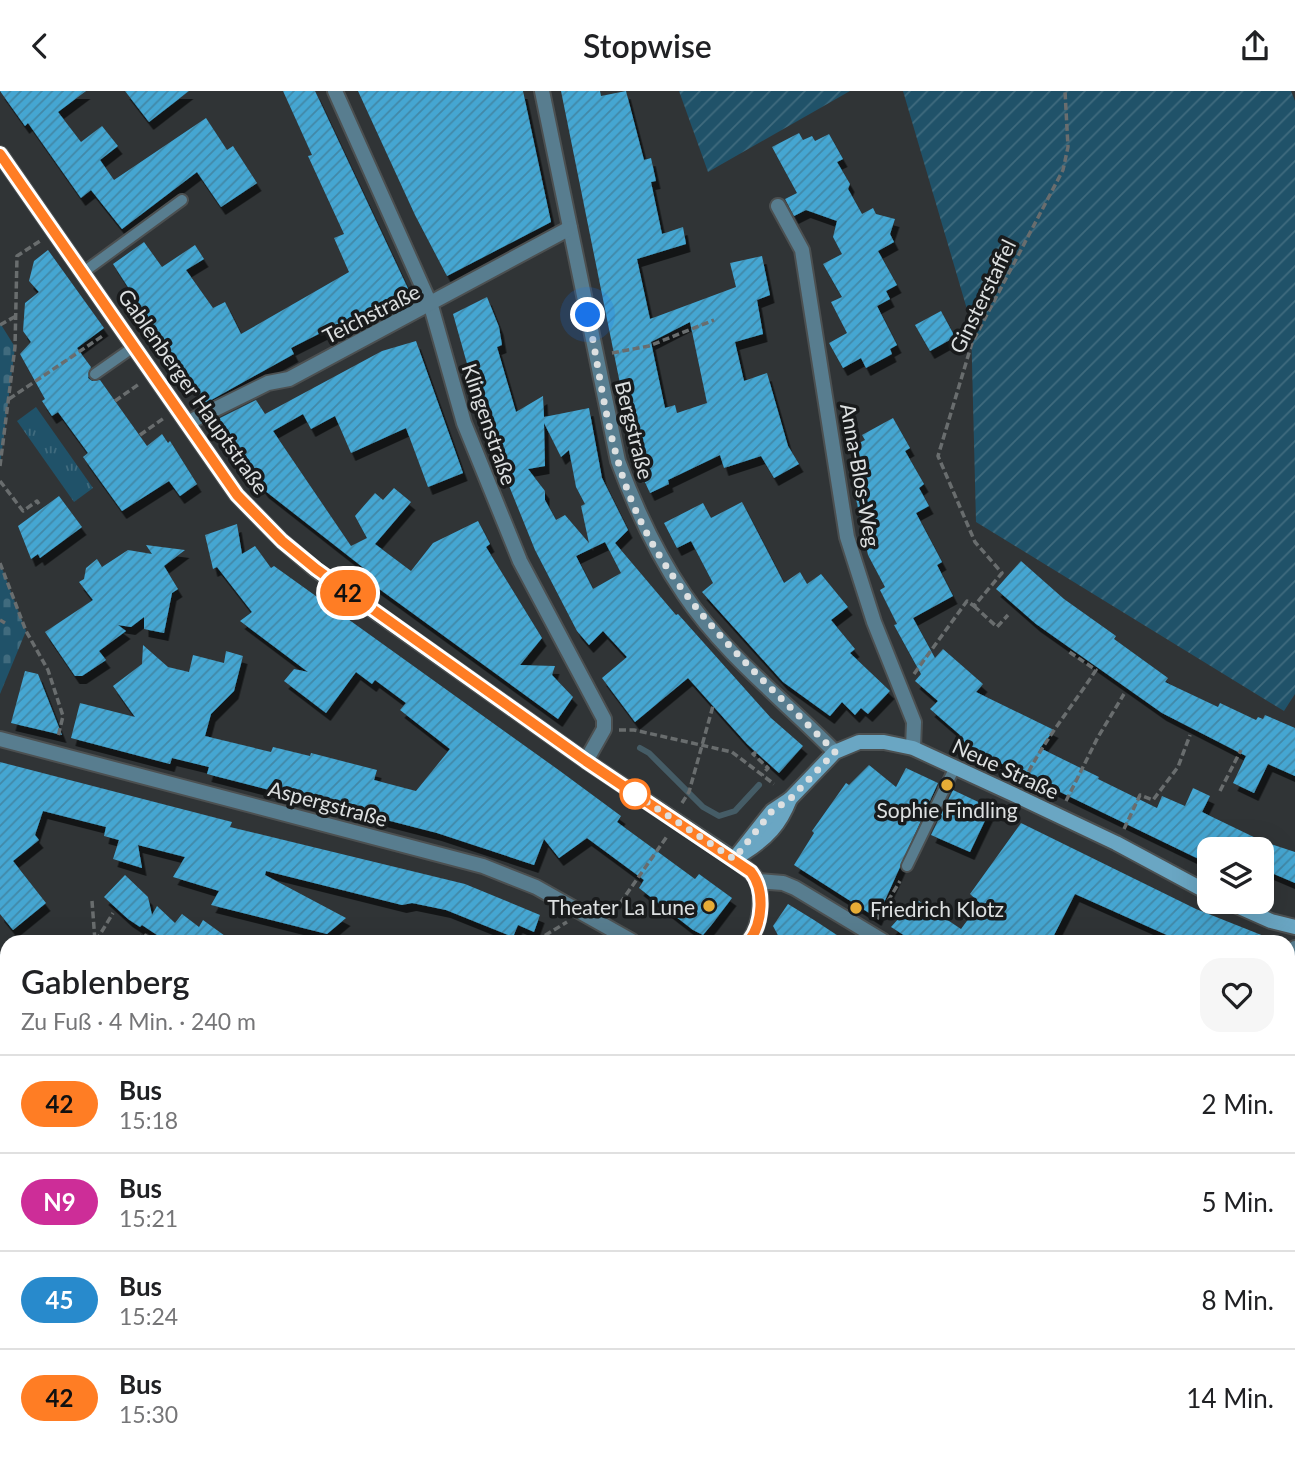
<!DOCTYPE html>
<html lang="de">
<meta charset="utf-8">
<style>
body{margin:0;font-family:Lato,sans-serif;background:#f6f6f6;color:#202124;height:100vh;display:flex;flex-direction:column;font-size:26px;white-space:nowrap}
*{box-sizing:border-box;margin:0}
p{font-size:23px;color:#757577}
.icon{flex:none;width:38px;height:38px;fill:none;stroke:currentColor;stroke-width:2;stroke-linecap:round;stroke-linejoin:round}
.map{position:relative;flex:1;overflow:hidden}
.side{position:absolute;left:0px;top:844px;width:1295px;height:527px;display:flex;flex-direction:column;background:#fff;border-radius:21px 21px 0 0;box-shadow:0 7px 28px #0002}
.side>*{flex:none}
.badge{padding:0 14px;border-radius:23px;font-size:24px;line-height:46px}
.tools{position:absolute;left:1197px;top:746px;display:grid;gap:14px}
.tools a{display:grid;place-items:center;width:77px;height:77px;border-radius:14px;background:#fff;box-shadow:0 7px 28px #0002;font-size:35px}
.you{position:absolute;width:35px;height:35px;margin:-18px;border:5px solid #fff;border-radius:50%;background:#1a73e8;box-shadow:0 0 0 10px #1a73e833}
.map>.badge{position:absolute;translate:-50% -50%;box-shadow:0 0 0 4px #fff}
.round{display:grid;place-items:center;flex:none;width:74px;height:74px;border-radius:21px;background:#f6f6f6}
.headline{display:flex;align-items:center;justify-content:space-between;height:119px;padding:0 21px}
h1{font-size:33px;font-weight:600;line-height:52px}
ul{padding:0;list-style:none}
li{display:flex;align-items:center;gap:21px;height:98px;padding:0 21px;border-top:2px solid #e0e0e0}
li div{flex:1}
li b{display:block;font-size:26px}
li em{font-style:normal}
li .badge{min-width:77px;font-weight:700;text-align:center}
header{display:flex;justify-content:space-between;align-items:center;height:91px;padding:0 21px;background:#fff;font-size:32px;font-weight:600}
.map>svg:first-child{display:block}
.grass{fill:url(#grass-tufts)}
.cemetery{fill:url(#cemetery-stones)}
.garden{fill:url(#garden-furrows)}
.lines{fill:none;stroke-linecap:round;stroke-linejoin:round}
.stream{stroke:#455c66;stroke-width:6}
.building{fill:url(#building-hatch);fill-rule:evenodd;filter:url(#shadow)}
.lane-casing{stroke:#4c5051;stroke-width:14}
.street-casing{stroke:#4c5051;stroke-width:18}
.secondary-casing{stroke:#4c5051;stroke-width:18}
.path{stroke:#696d6e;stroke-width:3.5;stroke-dasharray:7 3.5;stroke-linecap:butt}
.lane{stroke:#587d8f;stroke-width:10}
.street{stroke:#587d8f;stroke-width:14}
.secondary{stroke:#6aa6c3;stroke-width:14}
.line-casing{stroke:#fff;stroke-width:16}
.line{stroke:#ff7d24;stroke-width:10}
.walk{stroke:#dde0e1;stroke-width:7;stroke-dasharray:0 12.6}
.poi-dot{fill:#e6ac36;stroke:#191b1c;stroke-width:2.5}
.stop-dot{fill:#fff;stroke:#ff7d24;stroke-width:3.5}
.labels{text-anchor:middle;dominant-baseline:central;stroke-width:7;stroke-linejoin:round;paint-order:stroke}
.street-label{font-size:21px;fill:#dde0e1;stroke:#191b1c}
.poi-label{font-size:21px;fill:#dde0e1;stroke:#191b1c}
</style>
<header><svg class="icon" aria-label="back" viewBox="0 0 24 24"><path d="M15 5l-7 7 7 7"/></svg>Stopwise<svg class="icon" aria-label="share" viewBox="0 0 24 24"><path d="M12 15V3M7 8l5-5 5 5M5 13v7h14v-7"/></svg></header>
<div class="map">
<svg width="1295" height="1370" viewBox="0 0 1295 1370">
<defs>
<pattern id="grass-tufts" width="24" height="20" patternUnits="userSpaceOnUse" patternTransform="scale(1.75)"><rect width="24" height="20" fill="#205269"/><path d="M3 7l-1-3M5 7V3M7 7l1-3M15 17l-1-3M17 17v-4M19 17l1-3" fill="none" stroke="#406b7e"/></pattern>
<pattern id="cemetery-stones" width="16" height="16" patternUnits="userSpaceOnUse" patternTransform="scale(1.75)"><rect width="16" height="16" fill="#205269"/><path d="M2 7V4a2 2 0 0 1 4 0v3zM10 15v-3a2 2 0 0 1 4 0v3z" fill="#406b7e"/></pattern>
<pattern id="garden-furrows" width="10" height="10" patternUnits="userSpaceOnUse" patternTransform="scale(1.75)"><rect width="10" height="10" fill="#205269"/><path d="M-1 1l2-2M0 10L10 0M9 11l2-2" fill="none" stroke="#406b7e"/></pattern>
<pattern id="building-hatch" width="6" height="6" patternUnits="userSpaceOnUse" patternTransform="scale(1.75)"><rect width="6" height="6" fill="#44a6d2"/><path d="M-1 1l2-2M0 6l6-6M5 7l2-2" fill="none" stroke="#4388a7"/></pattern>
<filter id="shadow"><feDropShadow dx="4.5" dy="8" stdDeviation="0" flood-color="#0009"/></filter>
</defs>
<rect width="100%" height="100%" fill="#303436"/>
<path class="grass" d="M36,316L93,397L74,411L17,330Z"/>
<g class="cemetery">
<path d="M0,232L15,256L0,375Z"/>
<path d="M0,472L26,540L0,603Z"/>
</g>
<g class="garden">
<path d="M679,0H850L708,81Z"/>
<path d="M903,0H1291L1295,10V603L1284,620L976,431L971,232Z"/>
</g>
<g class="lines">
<path class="stream" d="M640,657L649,662L703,716L719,725L735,720L759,694"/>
</g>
<g class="building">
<path d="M0,0H86L58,21L81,51L102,35L118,55L100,69L114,89L206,27L227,59L233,55L257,92L221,116L197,81L122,138L91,99L81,107L28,32L25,35Z"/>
<path d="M125,0H189L149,31Z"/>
<path d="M283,0H315L411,204L367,226L364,220L291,257L294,263L204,313L113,173L144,151L162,176L195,154L204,168L186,179L213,217L225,211L241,243L349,181L334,147L344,143L308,65L312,64Z"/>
<path d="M358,0H523L551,131L447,185L415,124Z"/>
<path d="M561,0H600L601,5L626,0L644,69L651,67L656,90L651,91L662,143L683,136L686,153L637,168L650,228L736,196L730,172L762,165L770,204L757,209L763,243L735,251L744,290L767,282L788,355L799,373L774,387L761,365L724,377L720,364L668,389L669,393L650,402L636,372ZM690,231L707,312L677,322L675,314L665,317L651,251Z"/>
<path d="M799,42L803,49L812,45L815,50L829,43L843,68L837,71L850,93L848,98L862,123L873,117L876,123L895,128L890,143L894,151L878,160L897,194L886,200L890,208L877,215L897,254L890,258L892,263L866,277L861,267L843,277L829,252L847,242L831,211L842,206L823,173L842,163L833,146L837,130L806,119L794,125L785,108L797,102L772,56Z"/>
<path d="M48,159L104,237L77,257L91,276L88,287L92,290L100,289L147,355L162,343L168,352L170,350L197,393L180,405L169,390L122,420L83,366L88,362L58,321L52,325L42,310L45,308L20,263L31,251L23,240L25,212L39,201L29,190L34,170Z"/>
<path d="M487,206L499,236L502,254L497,256L516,321L543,305L544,326L589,317L602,387L628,439L615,452L676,524L678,523L771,627L803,655L779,682L747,653L688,587L635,631L602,587L627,566L603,540L589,554L577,540L535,459L484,333L453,223ZM544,332L561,366L569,359L576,396L585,413L581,415L589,452L565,424L556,429L545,409V400L528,378L545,375ZM605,451L621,482L593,498L576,465Z"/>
<path d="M941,220L955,246L930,260L915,234Z"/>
<path d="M416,250L463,382L428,396L406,337L351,362L335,325L311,338L303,323L273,340L351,455L367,447L355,425L375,402L383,409L394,397L411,411L375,453L411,480L433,452L478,430L490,453L486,456L542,547L520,574L555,575L552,584L573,606L558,628L360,484L365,478L264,399L231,353L228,355L214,330L256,309L265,323L382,260Z"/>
<path d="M893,327L910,357L905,360L924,393L919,397L929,415L916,422L942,471L937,474L953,505L913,527L935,567L943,558L983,593L976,601L1054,639L1040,657L1099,686L1098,688L1157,717L1162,705L1185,715L1193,697L1210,705L1202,721L1262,750L1295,761V792L1262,778V758H1209V773L957,651L960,644L930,618L938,610L915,590L921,583L894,534L897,533L880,499L885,496L868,464L859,422L854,398L868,395L851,364L860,359L857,353L865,349L862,344Z"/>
<path d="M59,405L82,436L40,467L38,463L31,468L18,435Z"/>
<path d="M742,411L784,492L800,481L807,493L821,483L848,516L831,529L855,558L850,562L890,600L868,623L861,617L855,624L842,611L830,625L783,591L702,501L713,492L691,450L677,457L664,432L703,412L711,427Z"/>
<path d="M237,433L242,463L255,455L271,477L274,475L560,680L621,725L617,731L695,788L699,783L732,807L713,832L703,844L693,839L639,797L644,789L587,747L559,767L544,748L534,774L437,742L207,683L209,676L172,667L170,673L71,647L80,612L135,626L113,595L142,573L143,554L168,576L189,581L193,564L224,572L226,560L243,565L234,600L211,623L205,645L271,661L273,656L310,665L311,662L377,679L374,689L416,700L450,658L400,619L406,612L375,589L372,593L356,581L326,622L284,590L294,578L308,581L240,530L252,521L217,476L213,478L205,444Z"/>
<path d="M146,454L185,459L164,475L178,498L172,502L164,542L144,538V526L131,536L118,534L126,540L99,560L106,569L82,585H75L45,541L93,509L79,491L84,488L86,477L97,468L102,476L128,459L152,463Z"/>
<path d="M1021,470L1064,508L1116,545L1114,548L1168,587L1165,591L1218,616L1220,612L1256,629L1258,626L1263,628L1265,624L1295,637V685L1268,673L1254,702L1233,692L1246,665L1162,622L1036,533L996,498Z"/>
<path d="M25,580L38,583L62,644L11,632Z"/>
<path d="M0,671L232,731L230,736L465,793L540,824L534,841L518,834L513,846L446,819L412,812L402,814L266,780L265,784L346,827L327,843L211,814L219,800L173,786L185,766L138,754L142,777L113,768L119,749L104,745L106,736L43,720L35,744L39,749L13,770L46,812L13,839L0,823Z"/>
<path d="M869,674L896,696L906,677L938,692L877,827L794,774L814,742L812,740L846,692L849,694Z"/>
<path d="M953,699L991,717L970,761L931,744Z"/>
<path d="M1021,732L1196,818L1269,847L1268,850H1167L1169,845L1075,803L1051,850H913L891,836L916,808L961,838L980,812L970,803Z"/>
<path d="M125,784L148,806L152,824L157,815L175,832L182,823L199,836L203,829L232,850H161L163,848L142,834L140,836L128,828L104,806Z"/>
<path d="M788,813L814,829L846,850H781L773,835Z"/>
</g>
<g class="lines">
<g class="lane-casing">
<g id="lane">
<path d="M85,180L182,109"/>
<path d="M95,283L135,255"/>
<path d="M907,775L955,676"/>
</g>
</g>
<g class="street-casing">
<g id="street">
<path d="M335,0L431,215L464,332L520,470L604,628V638L586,670"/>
<path d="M542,0L618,370C635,416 656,462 684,503C724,563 785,610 835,661"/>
<path d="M778,115L802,159L847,446L874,531L914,631L913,657"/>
<path d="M187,332L268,292L289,288L570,137"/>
<path d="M0,648L483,775L536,796L632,850"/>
<path d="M734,768C741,774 750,779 755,786C765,803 760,835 749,850"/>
<path d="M757,790L783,792L795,797L883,850"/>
<path d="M1288,911L1295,857"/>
<path d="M1288,1064L1295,1067"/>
<path d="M1288,1296L1295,1289"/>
<path d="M0,1360L9,1370"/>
<path d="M794,1363L799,1370"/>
<path d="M1048,1363L1051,1370"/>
</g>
</g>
<g class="secondary-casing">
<g id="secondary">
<path d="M0,63L237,404L282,450L316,479L586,670L734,768"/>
<path d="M744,762C767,747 780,734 790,708"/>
<path d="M734,768L772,720L790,708L835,661L859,651H884L913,657L1017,705L1116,752L1209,802"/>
<path d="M1226,810L1271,830L1295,836"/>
<path d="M0,870L7,879"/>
<path d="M459,1363L469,1370"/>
</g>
</g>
<g class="path">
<path d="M0,234L16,225"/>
<path d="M612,262L649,255L714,229"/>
<path d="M9,308L104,244"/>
<path d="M115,310L139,293"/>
<path d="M140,344L164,327"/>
<path d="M0,375L15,256L17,165L40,150"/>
<path d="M0,390L23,420L37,410L39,413"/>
<path d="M0,472L26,540L48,579L63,625L58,646"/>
<path d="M974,515L997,536L1008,524"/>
<path d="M0,529L5,532"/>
<path d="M914,583L967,510L974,515L1002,482L975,451L938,365L972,252L1063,79L1068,56L1065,0"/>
<path d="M619,639H634L732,661L774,693"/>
<path d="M756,661L753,663L768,677L762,684"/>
<path d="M1024,690C1043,650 1072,616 1096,579L1068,560"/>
<path d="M1220,700L1241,659"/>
<path d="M1066,710L1098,646L1124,603"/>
<path d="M682,712L689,701L713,615"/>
<path d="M1124,738L1140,704L1153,709L1178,676L1190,644"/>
<path d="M92,810L95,850"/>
<path d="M614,821L668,744"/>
<path d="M877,828L900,790"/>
<path d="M96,850L113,822"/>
<path d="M137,850L143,843L154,850"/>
<path d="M536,850L567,831"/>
<path d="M1154,1363V1370"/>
<path d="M173,1370L176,1363"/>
<path d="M1172,1370L1184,1363"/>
</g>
<use href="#lane" class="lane"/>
<use href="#street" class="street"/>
<use href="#secondary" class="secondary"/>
</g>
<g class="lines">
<g class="line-casing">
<path id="line" d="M0,63L237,404L282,450L316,478L586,670L751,781C765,799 763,832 749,850"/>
</g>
<use href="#line" class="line"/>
<path class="walk" d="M588,224C598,272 604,322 618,370C653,496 748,572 835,661L790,708L772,720L734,768L635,703"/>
</g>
<g class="poi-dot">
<circle cx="947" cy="694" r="7"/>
<circle cx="709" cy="815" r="7"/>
<circle cx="856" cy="817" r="7"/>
</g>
<circle class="stop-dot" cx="635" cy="703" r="14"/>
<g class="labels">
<g class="street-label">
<text transform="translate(982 205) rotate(-64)">Ginsterstaffel</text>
<text transform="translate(371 222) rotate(-27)">Teichstraße</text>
<text transform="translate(194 300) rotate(55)">Gablenberger Hauptstraße</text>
<text transform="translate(490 333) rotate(71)">Klingenstraße</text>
<text transform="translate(635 339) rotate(76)">Bergstraße</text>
<text transform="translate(861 384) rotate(80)">Anna-Blos-Weg</text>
<text transform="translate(1006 677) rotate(25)">Neue Straße</text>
<text transform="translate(328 712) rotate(15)">Aspergstraße</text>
</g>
<g class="poi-label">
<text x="947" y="718">Sophie Findling</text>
<text x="695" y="815" text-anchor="end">Theater La Lune</text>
<text x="870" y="817" text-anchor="start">Friedrich Klotz</text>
</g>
</g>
</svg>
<div class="tools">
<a><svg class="icon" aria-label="layers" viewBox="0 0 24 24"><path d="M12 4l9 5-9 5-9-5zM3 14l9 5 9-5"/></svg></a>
</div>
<div class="you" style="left:588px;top:224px"></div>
<b class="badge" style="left:348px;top:502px;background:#ff7d24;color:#111">42</b>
<section class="side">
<div class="headline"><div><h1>Gablenberg</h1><p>Zu Fuß · 4 Min. · 240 m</p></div><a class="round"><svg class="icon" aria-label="heart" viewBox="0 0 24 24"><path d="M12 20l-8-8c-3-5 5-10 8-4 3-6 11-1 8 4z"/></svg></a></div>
<ul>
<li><span class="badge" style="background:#ff7d24;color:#111">42</span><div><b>Bus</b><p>15:18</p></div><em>2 Min.</em></li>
<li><span class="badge" style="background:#cd2d98;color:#fff">N9</span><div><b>Bus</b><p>15:21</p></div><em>5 Min.</em></li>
<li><span class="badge" style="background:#288acc;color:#fff">45</span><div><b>Bus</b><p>15:24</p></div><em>8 Min.</em></li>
<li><span class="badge" style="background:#ff7d24;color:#111">42</span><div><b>Bus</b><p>15:30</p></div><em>14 Min.</em></li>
</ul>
</section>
</div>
